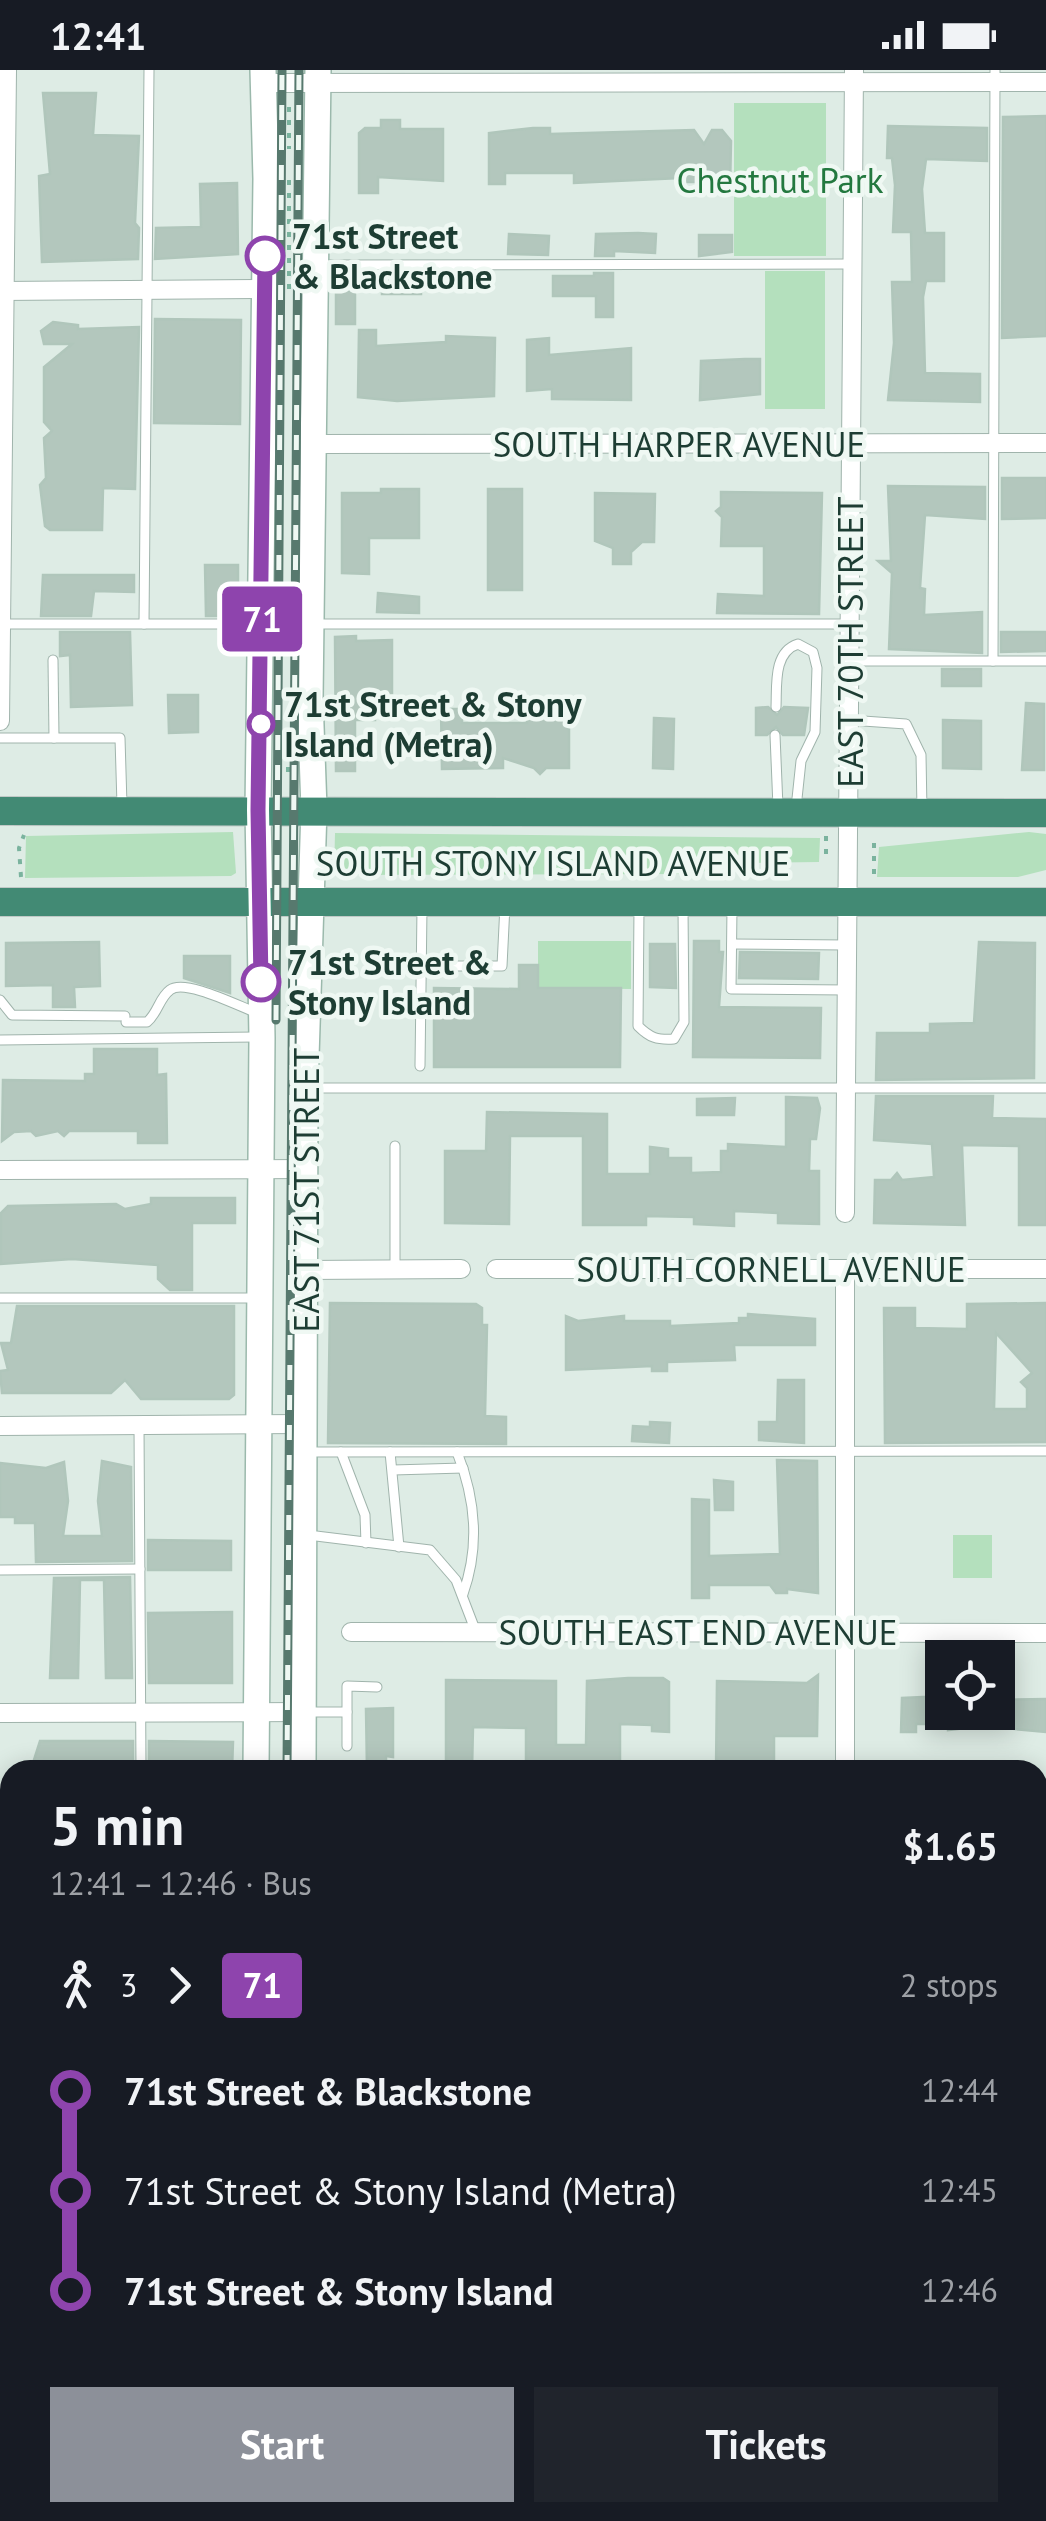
<!DOCTYPE html>
<meta charset="utf-8">
<style>
body{margin:0;font-family:"PT Sans",sans-serif;background:#20242c;color:#f1f3f6;height:100vh;display:flex;flex-direction:column;font-size:38px;white-space:nowrap}
*{box-sizing:border-box;margin:0}
p{font-size:32px;color:#9ea1a6}
.icon{flex:none;width:55px;height:55px;fill:none;stroke:currentColor;stroke-width:2;stroke-linecap:round;stroke-linejoin:round}
.map{position:relative;flex:1;overflow:hidden}
.drawer{position:absolute;left:0px;top:1690px;width:1048px;height:762px;display:flex;flex-direction:column;background:#171b24;border-radius:30px 30px 0 0;box-shadow:0 5px 25px #0003}
.drawer>*{flex:none}
.badge{padding:0 20px;border-radius:8px;font-size:35px;line-height:65px}
.tools{position:absolute;left:925px;top:1570px;display:grid;gap:20px}
.tools a{display:grid;place-items:center;width:90px;height:90px;border-radius:0px;background:#171b24;box-shadow:0 5px 25px #0003;font-size:50px}
.map>.badge{position:absolute;translate:-50% -50%;box-shadow:0 0 0 5px #fff}
.legs{display:flex;align-items:center;gap:15px;height:110px;padding:0 50px;font-size:32px}
.legs p{margin-inline-start:auto}
.summary{display:flex;align-items:center;justify-content:space-between;height:170px;padding:0 50px}
h1{font-size:55px;font-weight:700;line-height:75px}
.button{display:flex;gap:20px;margin-top:auto;padding:20px 50px}
.button a{flex:1;height:115px;border-radius:0px;background:#8c9099;color:#fff;font-size:40px;font-weight:700;line-height:115px;text-align:center}
.button a+a{background:#20242c;color:#f1f3f6}
ul{padding:0 50px;list-style:none}
li{display:flex;align-items:center;gap:35px;height:100px;font-size:38px}
li i{display:grid;place-items:center;width:15px;height:100%;margin:0 12px;background:currentColor}
li i::after{content:'';width:25px;height:25px;margin:-12px;border:8px solid;border-radius:50%;background:#171b24}
li p{margin-inline-start:auto}
li:first-child i{background:linear-gradient(#0000 50%,currentColor 0)}
li:last-child i{background:linear-gradient(currentColor 50%,#0000 0)}
.status{display:flex;justify-content:space-between;align-items:center;height:70px;padding:0 50px;background:#171b24;direction:ltr}
.status svg{height:28px;fill:currentColor}
.map>svg:first-child{display:block}
.green{fill:#b4e0bd}
.building{fill:#b3c7bd;stroke:#b0c6bb;stroke-width:2.5;fill-rule:evenodd}
.lines{fill:none;stroke-linecap:round;stroke-linejoin:round}
.service-casing{stroke:#a0b4ac;stroke-width:11}
.minor-casing{stroke:#a0b4ac;stroke-width:20}
.secondary-casing{stroke:#9bb9ac;stroke-width:28}
.trunk-casing{stroke:#c0c9c6;stroke-width:30}
.path{stroke:#7ab39e;stroke-width:4;stroke-dasharray:5 8;stroke-linecap:butt}
.service{stroke:#fff;stroke-width:9}
.minor{stroke:#fff;stroke-width:18}
.secondary{stroke:#fff;stroke-width:25}
.trunk{stroke:#428a74;stroke-width:28}
.rail-casing{stroke:#57796e;stroke-width:9}
.rail{stroke:#eff8f3;stroke-width:5;stroke-dasharray:15;stroke-linecap:butt}
.line-1-casing{stroke:#fff;stroke-width:22}
.line-1{stroke:#8e44ad;stroke-width:15}
.stop-1-dot{fill:#fff;stroke:#8e44ad;stroke-width:5}
.labels{text-anchor:middle;dominant-baseline:central;stroke-width:9;stroke-linejoin:round;paint-order:stroke}
.park-label{font-size:35px;fill:#23783f;stroke:#eff8f3}
.stop-label{font-size:35px;font-weight:bold;fill:#1d3d33;stroke:#eff8f3;text-anchor:start}
.street-label{font-size:35px;fill:#1d3d33;stroke:#eff8f3}
</style>
<div class="status"><b>12:41</b><svg viewBox="0 0 49 12"><path d="M0 12V9h3v3zM5 12V6h3v6zM10 12V3h3v9zM15 12V0h3v12zM26 1h20v11H26zM47 4h2v5h-2z"/></svg></div>
<div class="map">
<svg width="1046" height="2451" viewBox="0 0 1046 2451">
<rect width="100%" height="100%" fill="#deece5"/>
<g class="green">
<rect x="734" y="33" width="92" height="153"/>
<rect x="765" y="201" width="60" height="138"/>
<path d="M233,762L236,803L231,806L25,808L26,766Z"/>
<path d="M1029,762L1046,764V800L1018,807H877L879,777Z"/>
<path d="M335,763L820,768L819,792L749,793L690,804L334,805Z"/>
<path d="M538,871H631V919L538,918Z"/>
<rect x="953" y="1465" width="39" height="43"/>
</g>
<g class="building">
<path d="M43,23H96L93,65L139,66L135,153L139,158L138,189L42,192L39,106L50,104Z"/>
<path d="M1046,46V266L1002,268L1003,47Z"/>
<path d="M381,50H400V59H443V111L378,107V123H359V63L365,58H381Z"/>
<path d="M888,56L987,58V91L926,89L922,119L925,163H944V211H926L923,227L925,303L980,304V332L888,330L894,273L892,212H912L911,162H893L895,115L892,88H887Z"/>
<path d="M533,58H550V64L694,60L704,74L712,60H722L731,71L730,120H709V112H681V108L574,113V103H505V114H489V63Z"/>
<path d="M237,113L238,184L155,189L156,158L201,157L200,114Z"/>
<path d="M638,163L656,164L655,183L614,181V186H595L596,164Z"/>
<path d="M509,164L549,166L548,185L508,184Z"/>
<path d="M699,165H732V182L699,186Z"/>
<path d="M594,203H613V247H596V226H553V206H594Z"/>
<rect x="382" y="206" width="39" height="18"/>
<path d="M336,220L355,221V254H336Z"/>
<path d="M155,249L241,250L240,354L154,353Z"/>
<path d="M53,252L78,255V259L139,257L135,419L103,418L102,460H50L45,456L40,415L46,408L44,368L52,361L44,352V297L72,274H44L41,261Z"/>
<path d="M359,260H376V276L446,272V266L495,268L494,326L397,331L358,327Z"/>
<path d="M549,268V285L631,278V330L552,329V319L527,321V270Z"/>
<path d="M745,289H760V324L700,330L701,291Z"/>
<path d="M1002,408H1046V448L1002,449Z"/>
<path d="M888,416L985,417V449L925,445L920,518L925,519L924,545L982,542V583L889,579L892,503L878,491H891Z"/>
<path d="M381,419H419V468H369V504L342,503V423H381Z"/>
<rect x="488" y="419" width="34" height="101"/>
<path d="M721,422L822,423L819,544L717,543L718,524L764,526V476H721L722,447L716,441L721,437Z"/>
<path d="M595,423L655,424L654,472H642L631,482V494H613V478L595,471Z"/>
<path d="M205,495H238V546H206Z"/>
<path d="M43,505H134V522L94,521L91,546H41Z"/>
<path d="M378,523L419,527V543L377,542Z"/>
<path d="M60,562H130L132,635L71,637L70,585L60,586Z"/>
<path d="M1001,562H1046V581L1001,582Z"/>
<path d="M356,566V571L392,570V623H374L375,650H355V701H336L335,567Z"/>
<rect x="942" y="599" width="39" height="17"/>
<path d="M168,625H198V662L169,663Z"/>
<path d="M1026,633L1044,634V700H1022Z"/>
<path d="M768,637L777,645L784,637L808,638L804,665H783L776,657L767,665H756V638Z"/>
<path d="M441,639H462V653H527V647H548V641H569V698H546L540,704L534,698L503,688V698L442,699Z"/>
<path d="M654,648L674,649L673,699L653,698Z"/>
<path d="M943,650L981,651V699L943,698Z"/>
<path d="M694,871H719V882H723L719,937L821,938L820,988L693,987Z"/>
<path d="M99,872L100,916L74,917L75,937H53V915L6,916V873Z"/>
<path d="M979,872L1035,873L1034,1008L876,1010L877,963H930V954L974,953Z"/>
<path d="M650,874H675L676,918L650,917Z"/>
<path d="M740,882L819,883L818,909L739,908Z"/>
<path d="M184,886H230V923L184,908Z"/>
<path d="M519,895H538V918H621L620,997H434V918L519,919Z"/>
<path d="M94,979H157V1005L166,1004L167,1073H138V1061H69L64,1066L58,1061L36,1066L31,1061L14,1062L2,1071L3,1010L85,1011V1004H94Z"/>
<path d="M876,1026H993L992,1048L1046,1049V1155H1019V1076L962,1075L965,1155L874,1153L875,1110H891L897,1103L902,1110L934,1107L932,1074L874,1070Z"/>
<path d="M786,1027L817,1028L820,1038L816,1069H810L809,1101H819V1154L778,1153V1143L734,1141V1156L694,1154V1147L646,1146V1155H583V1066H510L509,1154L445,1153V1081H486L487,1042L607,1044V1104H650V1077L668,1079V1088H691V1103L721,1102V1081H728V1074L786,1077Z"/>
<path d="M735,1028L734,1045H697V1029Z"/>
<path d="M151,1128H235V1153H192V1220H170L158,1209V1195L72,1189L1,1194V1143L8,1136L116,1134L125,1139L151,1134Z"/>
<path d="M330,1233L476,1234L482,1238V1255H487L485,1346L506,1347V1374L328,1373Z"/>
<path d="M1046,1233V1372L885,1373L884,1238H915V1258L967,1259V1234ZM996,1263L1032,1303L1021,1312L1027,1318V1339H994Z"/>
<path d="M17,1236H234V1325L229,1329H141L125,1310L111,1323H2L0,1301L8,1300L1,1273H11Z"/>
<path d="M748,1244L815,1249V1275H734L735,1290L667,1292V1301H652V1296L566,1300V1246L578,1251L624,1246V1251H670V1256L739,1253V1248H748Z"/>
<path d="M778,1310H804V1373L759,1370V1352H777Z"/>
<path d="M650,1352L670,1353L669,1373L632,1371L633,1356L650,1357Z"/>
<path d="M777,1390L817,1391L818,1523L787,1519V1523H776L770,1515H709V1528H692V1429L709,1430V1486L780,1484Z"/>
<path d="M102,1391L131,1397L132,1491L36,1492L35,1453H15V1447H0V1393L46,1398L64,1392L68,1431L63,1466H102L98,1431Z"/>
<path d="M714,1410L733,1412V1440H715Z"/>
<path d="M148,1470L231,1471V1500H148Z"/>
<path d="M130,1507L132,1608H106L104,1510H80L78,1608H50L54,1508Z"/>
<path d="M232,1542V1613H149L148,1543Z"/>
<path d="M818,1605L817,1666H774V1700H716L717,1611L807,1613Z"/>
<path d="M628,1608H663L669,1612V1662L652,1661V1655L620,1654V1700H526V1658L473,1657L472,1700H446V1610L556,1611V1675H586L587,1611Z"/>
<path d="M923,1627H939L940,1654H916V1662H901L902,1628Z"/>
<path d="M1046,1629V1662L983,1656L948,1660L947,1642H998V1630Z"/>
<path d="M393,1638V1687L386,1686V1700H367L366,1639Z"/>
<path d="M40,1671H133V1693H68V1700H44L34,1690Z"/>
<path d="M149,1671L233,1672L232,1700H149Z"/>
</g>
<g class="lines">
<g class="service-casing">
<g id="service">
<path d="M320,195L852,194"/>
<path d="M0,554H259"/>
<path d="M144,554L149,0"/>
<path d="M312,554H850"/>
<path d="M53,590L54,668"/>
<path d="M849,591H1046"/>
<path d="M993,591L995,0"/>
<path d="M776,637C777,615 773,582 798,574L813,582L817,598L815,662L801,691L796,738"/>
<path d="M849,650L906,654L921,685L922,740"/>
<path d="M775,665L778,737"/>
<path d="M0,668H120L122,735"/>
<path d="M639,838L638,956C650,968 657,970 674,969L684,952L683,837"/>
<path d="M732,838L731,919L847,920"/>
<path d="M732,874L846,875"/>
<path d="M420,896H502L505,835"/>
<path d="M0,930L12,945L125,946"/>
<path d="M126,952H147C158,943 159,928 170,920C185,908 242,938 260,944"/>
<path d="M0,970L257,967"/>
<path d="M420,996L422,838"/>
<path d="M309,1018H1046"/>
<path d="M395,1076V1199"/>
<path d="M0,1228H258"/>
<path d="M139,1355L141,1700"/>
<path d="M308,1382L1046,1381"/>
<path d="M341,1382L365,1445L366,1473"/>
<path d="M390,1382L399,1477"/>
<path d="M457,1382C476,1430 480,1476 463,1524"/>
<path d="M393,1400L463,1398"/>
<path d="M308,1465L430,1480L456,1510L476,1562"/>
<path d="M0,1500L140,1499"/>
<path d="M306,1642H347V1676"/>
<path d="M347,1642V1616L377,1617"/>
<path d="M1038,1745H1046"/>
<path d="M0,1780H10"/>
<path d="M0,1928H10"/>
<path d="M0,2214H10"/>
<path d="M304,2449H462"/>
</g>
</g>
<g class="minor-casing">
<g id="minor">
<path d="M262,13L1046,12"/>
<path d="M0,221L265,219"/>
<path d="M311,374L1046,373"/>
<path d="M0,651L7,0"/>
<path d="M0,1100L306,1099"/>
<path d="M845,1143L854,0"/>
<path d="M496,1199H1046"/>
<path d="M305,1200L461,1199"/>
<path d="M0,1356L305,1354"/>
<path d="M351,1562L1046,1563"/>
<path d="M0,1643L304,1642"/>
<path d="M845,1700V1200"/>
<path d="M1038,1925H1046"/>
<path d="M0,2071H10"/>
<path d="M1038,2213H1046"/>
<path d="M0,2357H10"/>
<path d="M843,2451V2442"/>
</g>
</g>
<g class="secondary-casing">
<g id="secondary">
<path d="M256,1700L262,968L258,740L266,109L263,0"/>
<path d="M303,1700L305,1018L314,739L310,628L318,0"/>
<path d="M252,2451V2442"/>
<path d="M301,2451V2442"/>
</g>
</g>
<g class="trunk-casing">
<g id="trunk">
<path d="M0,741L1046,743"/>
<path d="M0,832H1046"/>
</g>
</g>
<g class="path">
<path d="M289,37V79"/>
<path d="M289,219V104"/>
<path d="M288,702V682"/>
<path d="M826,766V791"/>
<path d="M874,804V772"/>
<path d="M21,807L19,778L24,765"/>
</g>
<use href="#service" class="service"/>
<use href="#minor" class="minor"/>
<use href="#secondary" class="secondary"/>
<use href="#trunk" class="trunk"/>
<g class="rail-casing">
<g id="rail">
<path d="M276,950L282,0"/>
<path d="M287,1700L299,0"/>
<path d="M284,2442V2451"/>
</g>
</g>
<use href="#rail" class="rail"/>
</g>
<g class="lines">
<g class="line-1-casing">
<path id="line-1" d="M261,912L258,740L265,186"/>
</g>
<use href="#line-1" class="line-1"/>
</g>
<g class="stop-1-dot">
<circle cx="265" cy="186" r="18"/>
<circle cx="261" cy="654" r="12"/>
<circle cx="261" cy="912" r="18"/>
</g>
<g class="labels">
<g class="park-label">
<text x="780" y="110">Chestnut Park</text>
</g>
<g class="stop-label">
<text x="292" y="166">71st Street<tspan x="292" dy="40">&amp; Blackstone</tspan></text>
<text x="284" y="634">71st Street &amp; Stony<tspan x="284" dy="40">Island (Metra)</tspan></text>
<text x="288" y="892">71st Street &amp;<tspan x="288" dy="40">Stony Island</tspan></text>
</g>
<g class="street-label">
<text x="679" y="374">SOUTH HARPER AVENUE</text>
<text transform="translate(850 572) rotate(-90)">EAST 70TH STREET</text>
<text x="553" y="793">SOUTH STONY ISLAND AVENUE</text>
<text transform="translate(306 1120) rotate(-90)">EAST 71ST STREET</text>
<text x="771" y="1199">SOUTH CORNELL AVENUE</text>
<text x="698" y="1562">SOUTH EAST END AVENUE</text>
</g>
</g>
</svg>
<div class="tools">
<a><svg class="icon" aria-label="locate" viewBox="0 0 24 24"><circle cx="12" cy="12" r="6"/><path d="M12 2v4M12 18v4M2 12h4M18 12h4"/></svg></a>
</div>
<b class="badge" style="left:262px;top:549px;background:#8e44ad;color:#fff">71</b>
<section class="drawer">
<div class="summary"><div><h1>5 min</h1><p>12:41 – 12:46 · Bus</p></div><b>$1.65</b></div>
<div class="legs"><svg class="icon" aria-label="walk" viewBox="0 0 24 24"><circle cx="13" cy="4" r="2"/><path d="M13 8l-2 6 4 7M11 14l-3 7M7 12l3-4h3l4 4"/></svg>3<svg class="icon" aria-label="forward" viewBox="0 0 24 24"><path d="M9 5l7 7-7 7"/></svg><b class="badge" style="background:#8e44ad;color:#fff">71</b><p>2 stops</p></div>
<ul>
<li><i style="color:#8e44ad"></i><b>71st Street &amp; Blackstone</b><p>12:44</p></li>
<li><i style="color:#8e44ad"></i><span>71st Street &amp; Stony Island (Metra)</span><p>12:45</p></li>
<li><i style="color:#8e44ad"></i><b>71st Street &amp; Stony Island</b><p>12:46</p></li>
</ul>
<div class="button"><a>Start</a><a>Tickets</a></div>
</section>
</div>
